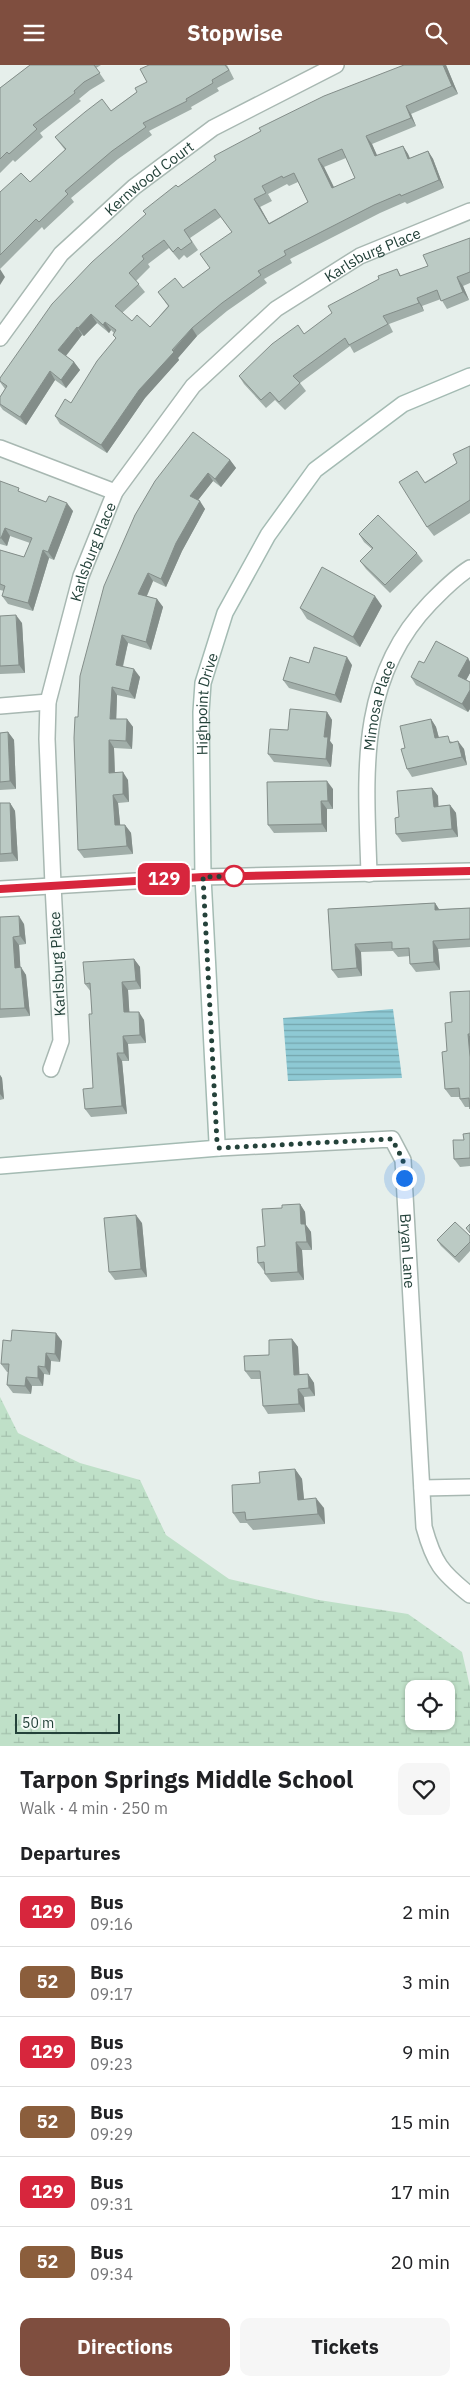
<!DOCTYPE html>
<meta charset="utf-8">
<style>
body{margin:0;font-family:"IBM Plex Sans",sans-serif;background:#f6f6f6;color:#202124;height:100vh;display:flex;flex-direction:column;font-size:19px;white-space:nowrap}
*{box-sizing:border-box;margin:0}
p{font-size:16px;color:#757577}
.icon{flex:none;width:28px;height:28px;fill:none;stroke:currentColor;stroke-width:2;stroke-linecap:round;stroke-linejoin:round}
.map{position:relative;height:1681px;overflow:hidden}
.sheet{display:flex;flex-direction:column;background:#fff;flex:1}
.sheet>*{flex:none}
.badge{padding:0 10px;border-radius:8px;font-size:18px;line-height:32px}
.controls{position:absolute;left:405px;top:1615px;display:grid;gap:10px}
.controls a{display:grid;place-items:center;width:50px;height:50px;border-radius:10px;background:#fff;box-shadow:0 1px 4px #0004;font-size:25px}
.scale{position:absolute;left:15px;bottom:12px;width:105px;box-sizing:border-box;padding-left:5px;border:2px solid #24423a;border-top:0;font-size:14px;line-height:18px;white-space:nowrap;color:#24423a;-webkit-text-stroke:4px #f7fbf9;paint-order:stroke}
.you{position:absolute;width:25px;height:25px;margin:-12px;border:4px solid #fff;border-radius:50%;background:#1a73e8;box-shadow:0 0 0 8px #1a73e833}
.map>.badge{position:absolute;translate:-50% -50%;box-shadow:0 0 0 2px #fff}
h2{padding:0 20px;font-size:19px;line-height:45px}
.round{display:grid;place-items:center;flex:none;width:52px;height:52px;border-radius:10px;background:#f6f6f6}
.overview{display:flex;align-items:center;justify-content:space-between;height:85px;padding:0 20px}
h1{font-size:24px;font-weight:700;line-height:38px}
.action{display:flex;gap:10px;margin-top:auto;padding:10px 20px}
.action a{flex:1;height:58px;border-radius:10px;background:#7f4e3f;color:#fff;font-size:20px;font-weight:700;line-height:58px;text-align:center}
.action a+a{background:#f6f6f6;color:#202124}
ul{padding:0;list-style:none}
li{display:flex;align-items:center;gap:15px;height:70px;padding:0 20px;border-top:1px solid #e0e0e0}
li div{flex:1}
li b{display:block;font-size:19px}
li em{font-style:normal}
li .badge{min-width:55px;font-weight:700;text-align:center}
header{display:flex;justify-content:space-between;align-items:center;height:65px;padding:0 20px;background:#7f4e3f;color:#fff;font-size:22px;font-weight:700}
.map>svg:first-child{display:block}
.wetland{fill:url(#wetland-marsh);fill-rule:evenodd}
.water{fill:url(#water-rules)}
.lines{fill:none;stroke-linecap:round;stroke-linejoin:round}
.street-casing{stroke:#a8b8b2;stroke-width:18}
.secondary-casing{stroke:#a4bbb3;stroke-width:18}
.street{stroke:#fff;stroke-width:15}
.secondary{stroke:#fff;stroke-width:15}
.wall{fill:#a1aea9;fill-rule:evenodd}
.shaded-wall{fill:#838d89}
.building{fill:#bbcac4;stroke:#838d89;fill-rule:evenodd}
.line-casing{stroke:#fff;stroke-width:11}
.line{stroke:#d7263d;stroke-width:8}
.walk{stroke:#24423a;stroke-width:5;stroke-dasharray:0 9}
.stop-dot{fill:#fff;stroke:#d7263d;stroke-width:2.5}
.labels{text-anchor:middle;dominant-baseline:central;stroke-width:4;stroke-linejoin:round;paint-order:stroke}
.street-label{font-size:15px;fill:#24423a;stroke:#f7fbf9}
</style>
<header><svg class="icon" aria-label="menu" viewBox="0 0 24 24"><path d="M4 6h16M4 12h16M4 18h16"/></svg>Stopwise<svg class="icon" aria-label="search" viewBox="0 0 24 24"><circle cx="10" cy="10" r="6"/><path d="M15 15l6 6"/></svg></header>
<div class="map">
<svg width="470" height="1681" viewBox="0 0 470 1681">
<defs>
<pattern id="wetland-marsh" width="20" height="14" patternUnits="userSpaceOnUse" patternTransform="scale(1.25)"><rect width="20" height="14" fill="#bfe0c8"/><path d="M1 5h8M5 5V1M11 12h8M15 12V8" fill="none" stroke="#a4c1ad"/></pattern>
<pattern id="water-rules" width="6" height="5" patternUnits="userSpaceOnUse" patternTransform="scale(1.25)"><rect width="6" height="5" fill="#8ec9d4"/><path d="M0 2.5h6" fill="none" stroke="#74a5ad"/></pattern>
</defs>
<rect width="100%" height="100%" fill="#e6efeb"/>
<path class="wetland" d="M0,1332L18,1368L80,1398L140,1415L166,1470L229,1514L319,1535L408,1549L462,1587L470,1622V1681H0ZM414,1624H446V1656H414Z"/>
<path class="water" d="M393,944L402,1013L288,1016L283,953Z"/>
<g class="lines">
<g class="street-casing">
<g id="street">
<path id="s1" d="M0,273L61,189L134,122L213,63L336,0"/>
<path d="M0,383L115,427"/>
<path d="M0,641L48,637"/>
<path id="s2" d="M369,809C366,711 356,615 430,538C443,525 454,513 470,503"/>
<path d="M0,824L203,812L470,806"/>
<path id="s3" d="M51,1004L61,976L53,820L47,674L48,637L81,511L115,427L193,321L276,244L360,191L470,146"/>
<path id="s4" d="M219,1083L392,1074L403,1095L424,1462C434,1498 441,1507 470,1530"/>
<path d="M422,1423L470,1422"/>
</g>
</g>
<g class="secondary-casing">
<g id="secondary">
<path id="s5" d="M0,1101L219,1083L217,1077L203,812L201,647L203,618L225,548L268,470L315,405L403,339L470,311"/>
</g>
</g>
<use href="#street" class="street"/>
<use href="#secondary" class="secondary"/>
</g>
<g class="wall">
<path d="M30,0H101L96,3L105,16L90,25L79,34L81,36L40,68L43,72L15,97L13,95L0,108V23Z"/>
<path d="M149,0H227L234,14L217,23L219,26L191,42L192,44L149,66L152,70L118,94L71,133L74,137L44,165L42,162L0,204V127L30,117L65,85L55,72L111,46L137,27L147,17Z"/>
<path d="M446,0L458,29L411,49L416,61L372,79L377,91L403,81L408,89L410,93L428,86L433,94L444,123L407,139L405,137L380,148L290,194L292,198L264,214L267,218L227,246L197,271L178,293L179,295L145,333L107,388L60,359L55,351L71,338L116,273L113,270L114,268L111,265L109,268L97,258L84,271L82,270L66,291L74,297L80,305L66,323L55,315L26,360L3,345L0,341V332L5,324L0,317V313L178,122ZM346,93L355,113L334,122L324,102ZM298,117L308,137L269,158L260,142L272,136L268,129L287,119L289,121ZM221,152L232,167L210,203L183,223L158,227L168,241L150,262L132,256L122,248L145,227L136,216L150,202L148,199L169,183L179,195L184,190L187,193L198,185L190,173Z"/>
<path d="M470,173V218L463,221L469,235L447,244L441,234L422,241L424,246L389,259L393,267L354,288L350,281L300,318L306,326L285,345L275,335L266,343L244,319L239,311L304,269L397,204L401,211L428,201Z"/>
<path d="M470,381V448L434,471L427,462L425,417L457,398Z"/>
<path d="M230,395L236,403L221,422L213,416L198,435L205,444L182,486L166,522L153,516L147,531L157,534L163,542L151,585L128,578L123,602L140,612L135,634L117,630L116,654H127L133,662L132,684L114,683L115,708L128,715L129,737L118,738L120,760H125L131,768L133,789L84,793L78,785V652L135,450Z"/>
<path d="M0,416L22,428L46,437L73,446L54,495L49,493L33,546L8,539L2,531L4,526L0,525V485L24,492L30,478L10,471L7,481L0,479Z"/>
<path d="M359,469L417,488L423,496L390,528L366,504L360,496L372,484L364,477Z"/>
<path d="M382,541L360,582L307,554L300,543Z"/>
<path d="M0,551L22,558L25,608L0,609Z"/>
<path d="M468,593L470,597V608L466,615L470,617V644L468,647L416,620L411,612Z"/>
<path d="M309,598L352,600L341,638L289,623L283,615Z"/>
<path d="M327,647L332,655L330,676L333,680L331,702L274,697L268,689L288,665Z"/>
<path d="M431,654L436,662L439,673L453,677L464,684L467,700L412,712L407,704L405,683Z"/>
<path d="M8,667L14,675L16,724L0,725V668Z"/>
<path d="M432,723L438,731V741L450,740L456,748L458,772L402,777L396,769L399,752Z"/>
<path d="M333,724V744H327V767L274,768L268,760Z"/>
<path d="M0,738H10L15,746L18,796L0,797Z"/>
<path d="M435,838L439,844L470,843V882L438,884L440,905L416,907L410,899V891L398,892L393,886L361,887L362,911L338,913L332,905L328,844Z"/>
<path d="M0,852L24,859L26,879L19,880L20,902L26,910L30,951L0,953Z"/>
<path d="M134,894L140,902L141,924L128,925L129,947L144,955L146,978L128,979L129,996H122L127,1049L91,1052L85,1044L93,1023L92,949L91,927L85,919Z"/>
<path d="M470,926V1044V1042H465L460,1034V1032H451L445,1024L447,986Z"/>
<path d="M0,1010L2,1013L4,1034L0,1035Z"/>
<path d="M470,1068V1101L460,1102L454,1094L464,1075Z"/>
<path d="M300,1139L305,1147L306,1160L311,1167L312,1185H302L304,1215L271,1217L265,1209V1206H264L258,1198L282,1143Z"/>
<path d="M142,1158L147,1212L115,1215L109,1207Z"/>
<path d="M470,1171V1186L459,1198L441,1181L437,1175Z"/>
<path d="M292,1274L298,1282L299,1310L308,1309L314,1318L315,1331L304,1332L305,1347L268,1349L263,1341L261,1314H251L245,1306Z"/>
<path d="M11,1276H62L60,1297L51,1296L50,1310L44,1309L43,1321H32L31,1329L13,1328L7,1320L8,1307H7L1,1299Z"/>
<path d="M295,1404L302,1414L304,1434L324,1443L325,1459L253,1465L247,1458H240L233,1448L260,1418Z"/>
</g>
<g class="shaded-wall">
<path d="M443,0H446L458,29L452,21Z"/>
<path d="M406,41L411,49L416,61L411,53Z"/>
<path d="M366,71L372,79L381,99L375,91Z"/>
<path d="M403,81L408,89L413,102L408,94Z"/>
<path d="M428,86L433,94L444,123L439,115Z"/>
<path d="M318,94L324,102L338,131L332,123Z"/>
<path d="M254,134L260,142L274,167L269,159Z"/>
<path d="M0,204L5,212L0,220Z"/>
<path d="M457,212L463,221L469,235L463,227Z"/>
<path d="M417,233L422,241L424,246L419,238Z"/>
<path d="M91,249L97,258L84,271L78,263Z"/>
<path d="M105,257L111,265L109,268L103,260Z"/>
<path d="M77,262L82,270L64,293L58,285Z"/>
<path d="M192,263L197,271L178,293L179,295L145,333L107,388L101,380L139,325Z"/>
<path d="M74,297L80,305L66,323L61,315Z"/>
<path d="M50,306L55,315L26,360L20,352Z"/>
<path d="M230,395L236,403L221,422L215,414Z"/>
<path d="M208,408L213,416L195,439L190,431Z"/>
<path d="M200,436L205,444L182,486L166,522L161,514L176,478Z"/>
<path d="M67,438L73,446L54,495L48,487Z"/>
<path d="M5,463L10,471L7,481L1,473Z"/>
<path d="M43,485L49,493L33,546L28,538Z"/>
<path d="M148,508L153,516L144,537L138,529Z"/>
<path d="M375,531L382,541L360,582L353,572Z"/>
<path d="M157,534L163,542L151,585L146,577Z"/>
<path d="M16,550L22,558L25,608L19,600Z"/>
<path d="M122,570L128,578L121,608L116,600Z"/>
<path d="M347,592L352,600L341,638L335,630Z"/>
<path d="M468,593L470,597V608L464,619L458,611Z"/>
<path d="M134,604L140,612L135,634L129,626Z"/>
<path d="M112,622L117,630L116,662L110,654Z"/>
<path d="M470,625V644L468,647L462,639Z"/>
<path d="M327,647L332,655L330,676L333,680L331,702L326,694L324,672Z"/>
<path d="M127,654L133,662L132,684L126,676Z"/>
<path d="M431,654L436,662L441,681L435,673Z"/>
<path d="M8,667L14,675L16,724L10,716Z"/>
<path d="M109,675L114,683L115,716L109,708Z"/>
<path d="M458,676L464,684L467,700L462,692Z"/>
<path d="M123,707L128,715L129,737L123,729Z"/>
<path d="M327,716L333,724V744L328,736Z"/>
<path d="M432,723L438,731L439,750L434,742Z"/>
<path d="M113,730L118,738L121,768L115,760Z"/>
<path d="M321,736L327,744V767L322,759Z"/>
<path d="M10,738L15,746L18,796L12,788Z"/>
<path d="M450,740L456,748L458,772L452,764Z"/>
<path d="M125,760L131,768L133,789L127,781Z"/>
<path d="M435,838L440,846L435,845Z"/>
<path d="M19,851L24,859L26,879L20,871Z"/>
<path d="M13,872L19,880L21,911L15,903Z"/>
<path d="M433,876L438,884L440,905L434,897Z"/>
<path d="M355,879L361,887L362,911L357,903Z"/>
<path d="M134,894L140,902L141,924L136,916Z"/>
<path d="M21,902L26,910L30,951L25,943Z"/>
<path d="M122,917L128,925L130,956L124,947Z"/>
<path d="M139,947L144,955L146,978L140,970Z"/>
<path d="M468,969L470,971V992Z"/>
<path d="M123,971L128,979L129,996L124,988Z"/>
<path d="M117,988L122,996L127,1049L122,1041Z"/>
<path d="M0,1010L2,1013L4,1034L0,1029Z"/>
<path d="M300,1139L305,1147L306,1160L311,1167L312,1185L307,1177L301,1159Z"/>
<path d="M136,1150L142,1158L147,1212L141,1204Z"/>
<path d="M296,1177L302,1185L304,1215L298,1207Z"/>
<path d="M56,1268L62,1276L60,1297L55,1289Z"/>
<path d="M292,1274L298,1282L300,1318L294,1310Z"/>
<path d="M46,1288L51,1296L50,1310L45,1302Z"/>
<path d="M38,1301L44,1309L43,1321L38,1313Z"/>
<path d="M308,1309L314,1318L315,1331L309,1323Z"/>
<path d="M26,1312L32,1321L31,1329L25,1321Z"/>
<path d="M298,1324L304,1332L305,1347L299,1339Z"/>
<path d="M295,1404L302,1414L305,1445L298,1435Z"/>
<path d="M316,1433L324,1443L325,1459L318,1449Z"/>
</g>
<g class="building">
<path d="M30,0H94L100,8L84,17L74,26L75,28L33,60L37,64L9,89L7,87L0,94V23Z"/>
<path d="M149,0H225L229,5L212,15L213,18L186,34L187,36L143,58L146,62L112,86L65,126L68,129L39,157L36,154L0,190V127L21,108L30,117L66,84L55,72L85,47L102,34L111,46L137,27L135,23L147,17L140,4Z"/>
<path d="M404,0H443L452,21L406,41L411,53L366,71L375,91L403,81L408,94L428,86L439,115L401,131L400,129L374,140L284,186L286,190L258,206L261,210L222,238L192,263L172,285L174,287L139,325L101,380L55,351L65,334L71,338L97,296L116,273L113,270L116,265L105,257L103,260L91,249L78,263L77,262L58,285L74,297L61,315L50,306L20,352L0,339V332L7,321L0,316V313L52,239L92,197L146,149L143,146L176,120L178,122L216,95L214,91L261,66L259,63L324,31ZM342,84L355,113L332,123L318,94ZM294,108L308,137L269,159L254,134L266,128L262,121L282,111L283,113ZM215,144L232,167L200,189L210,203L183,223L175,213L158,227L169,241L150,262L137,250L132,256L115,241L139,219L129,208L144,194L142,191L164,175L173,187L178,182L181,185L192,177L184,165Z"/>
<path d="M470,173V207L457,212L463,227L441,236L437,225L417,233L419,238L383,251L388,259L349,280L345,273L293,311L300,318L279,337L270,327L261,335L239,311L272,279L298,260L304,269L332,248L328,241L379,214L378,211L397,204L400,211L428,201L423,190Z"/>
<path d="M193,367L230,395L215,414L208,408L190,431L200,436L176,478L161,514L148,508L138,529L157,534L146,577L122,570L116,600L134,604L129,626L112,622L110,654H127L126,676L109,675V708L123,707V729L113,730L115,760H125L127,781L78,785L74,673L75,652H78L80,611L104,521L135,450L155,416Z"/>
<path d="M470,381V435L427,462L399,417L417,406L425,418L457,398L453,389Z"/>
<path d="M0,416L19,423L18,426L46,437L49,431L67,438L48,487L43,485L28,538L2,531L5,521L0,519V485L24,492L32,473L5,463L1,473H0Z"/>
<path d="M378,450L417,488L385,520L360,496L373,483L359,469Z"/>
<path d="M322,502L375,531L353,572L300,543Z"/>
<path d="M16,550L19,600L0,601V551Z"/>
<path d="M436,576L468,593L458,611L470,617V625L462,639L411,612L419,596L424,598Z"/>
<path d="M314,582L347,592L335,630L283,615L290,592L309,598Z"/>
<path d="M290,644L327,647L324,672H328L326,694L268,689L270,664L288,665Z"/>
<path d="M431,654L435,673L448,671L450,678L458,676L462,692L407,704L401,684L405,683L400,661Z"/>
<path d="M8,667L10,716L0,717V668Z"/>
<path d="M327,716L328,736H321L322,759L268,760L267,717Z"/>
<path d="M432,723L434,742L450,740L452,764L396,769L395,753L399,752L397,726Z"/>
<path d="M0,738H10L12,788L0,789Z"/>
<path d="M435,838V845L470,843V874L433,876L434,897L410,899L409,883L392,884V877L355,879L357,903L332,905L328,844Z"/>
<path d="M19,851L20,871L13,872L15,903L21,902L25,943L0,944V852Z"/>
<path d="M134,894L136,916L122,917L124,947H139L140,970L123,971L124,988H117L122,1041L85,1044L83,1024L93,1023L89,949H92L90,918L85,919L83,897Z"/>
<path d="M470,926V969H468L470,992V1044L469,1033L460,1034L459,1023L445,1024L442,987L447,986L445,958L452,957L450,927Z"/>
<path d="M470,1068V1093L454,1094L453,1075H464L463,1069Z"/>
<path d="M300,1139L301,1159H305L307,1177H296L298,1207L265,1209L264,1197L258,1198L257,1182L265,1181L262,1144L282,1143V1140Z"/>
<path d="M136,1150L141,1204L109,1207L104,1153Z"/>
<path d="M455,1157L470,1171V1177L455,1192L437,1175Z"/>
<path d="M470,1159V1168L466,1163Z"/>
<path d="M12,1265L56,1268L55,1289L46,1288L45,1302L38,1301V1313L26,1312L25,1321L7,1320L9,1299H1L3,1275L11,1276Z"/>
<path d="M292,1274L294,1310L308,1309L309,1323L298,1324L299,1339L263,1341L260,1306H245L244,1291L269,1290V1275Z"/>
<path d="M295,1404L298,1435L316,1433L318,1449L246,1455L245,1447L233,1448L232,1420L260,1418L259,1407Z"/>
</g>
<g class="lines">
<g class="line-casing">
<path id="line" d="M0,824L203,812L470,806"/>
</g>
<use href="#line" class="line"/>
<path class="walk" d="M234,811H240L203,812L217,1077L219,1083L392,1074L403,1095L404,1113"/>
</g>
<circle class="stop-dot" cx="234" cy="811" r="10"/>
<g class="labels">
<g class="street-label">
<text stroke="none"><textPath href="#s1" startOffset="220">Kernwood Court</textPath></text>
<text stroke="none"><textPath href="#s3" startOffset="946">Karlsburg Place</textPath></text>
<text stroke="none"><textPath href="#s3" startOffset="526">Karlsburg Place</textPath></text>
<text stroke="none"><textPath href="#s5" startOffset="665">Highpoint Drive</textPath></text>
<text stroke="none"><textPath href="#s2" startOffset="170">Mimosa Place</textPath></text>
<text transform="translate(57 899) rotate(-93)">Karlsburg Place</text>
<text stroke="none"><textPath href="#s4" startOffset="288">Bryan Lane</textPath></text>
</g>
</g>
</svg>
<div class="controls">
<a><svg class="icon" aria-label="locate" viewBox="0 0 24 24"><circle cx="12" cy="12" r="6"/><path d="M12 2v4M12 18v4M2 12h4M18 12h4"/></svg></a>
</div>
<div class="scale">50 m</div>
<div class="you" style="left:404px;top:1113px"></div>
<b class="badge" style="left:164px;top:814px;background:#d7263d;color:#fff">129</b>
</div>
<section class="sheet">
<div class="overview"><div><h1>Tarpon Springs Middle School</h1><p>Walk · 4 min · 250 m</p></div><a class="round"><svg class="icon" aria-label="heart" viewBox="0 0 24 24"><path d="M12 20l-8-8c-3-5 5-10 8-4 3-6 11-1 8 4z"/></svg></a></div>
<h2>Departures</h2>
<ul>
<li><span class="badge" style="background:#d7263d;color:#fff">129</span><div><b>Bus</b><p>09:16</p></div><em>2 min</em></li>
<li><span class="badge" style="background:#8b5e3c;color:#fff">52</span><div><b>Bus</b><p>09:17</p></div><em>3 min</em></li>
<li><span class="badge" style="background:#d7263d;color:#fff">129</span><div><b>Bus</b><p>09:23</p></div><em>9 min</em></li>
<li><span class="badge" style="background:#8b5e3c;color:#fff">52</span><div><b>Bus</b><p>09:29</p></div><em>15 min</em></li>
<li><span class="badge" style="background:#d7263d;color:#fff">129</span><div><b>Bus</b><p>09:31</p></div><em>17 min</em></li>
<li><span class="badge" style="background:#8b5e3c;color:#fff">52</span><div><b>Bus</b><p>09:34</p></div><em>20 min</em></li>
</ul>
<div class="action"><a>Directions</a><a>Tickets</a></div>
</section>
